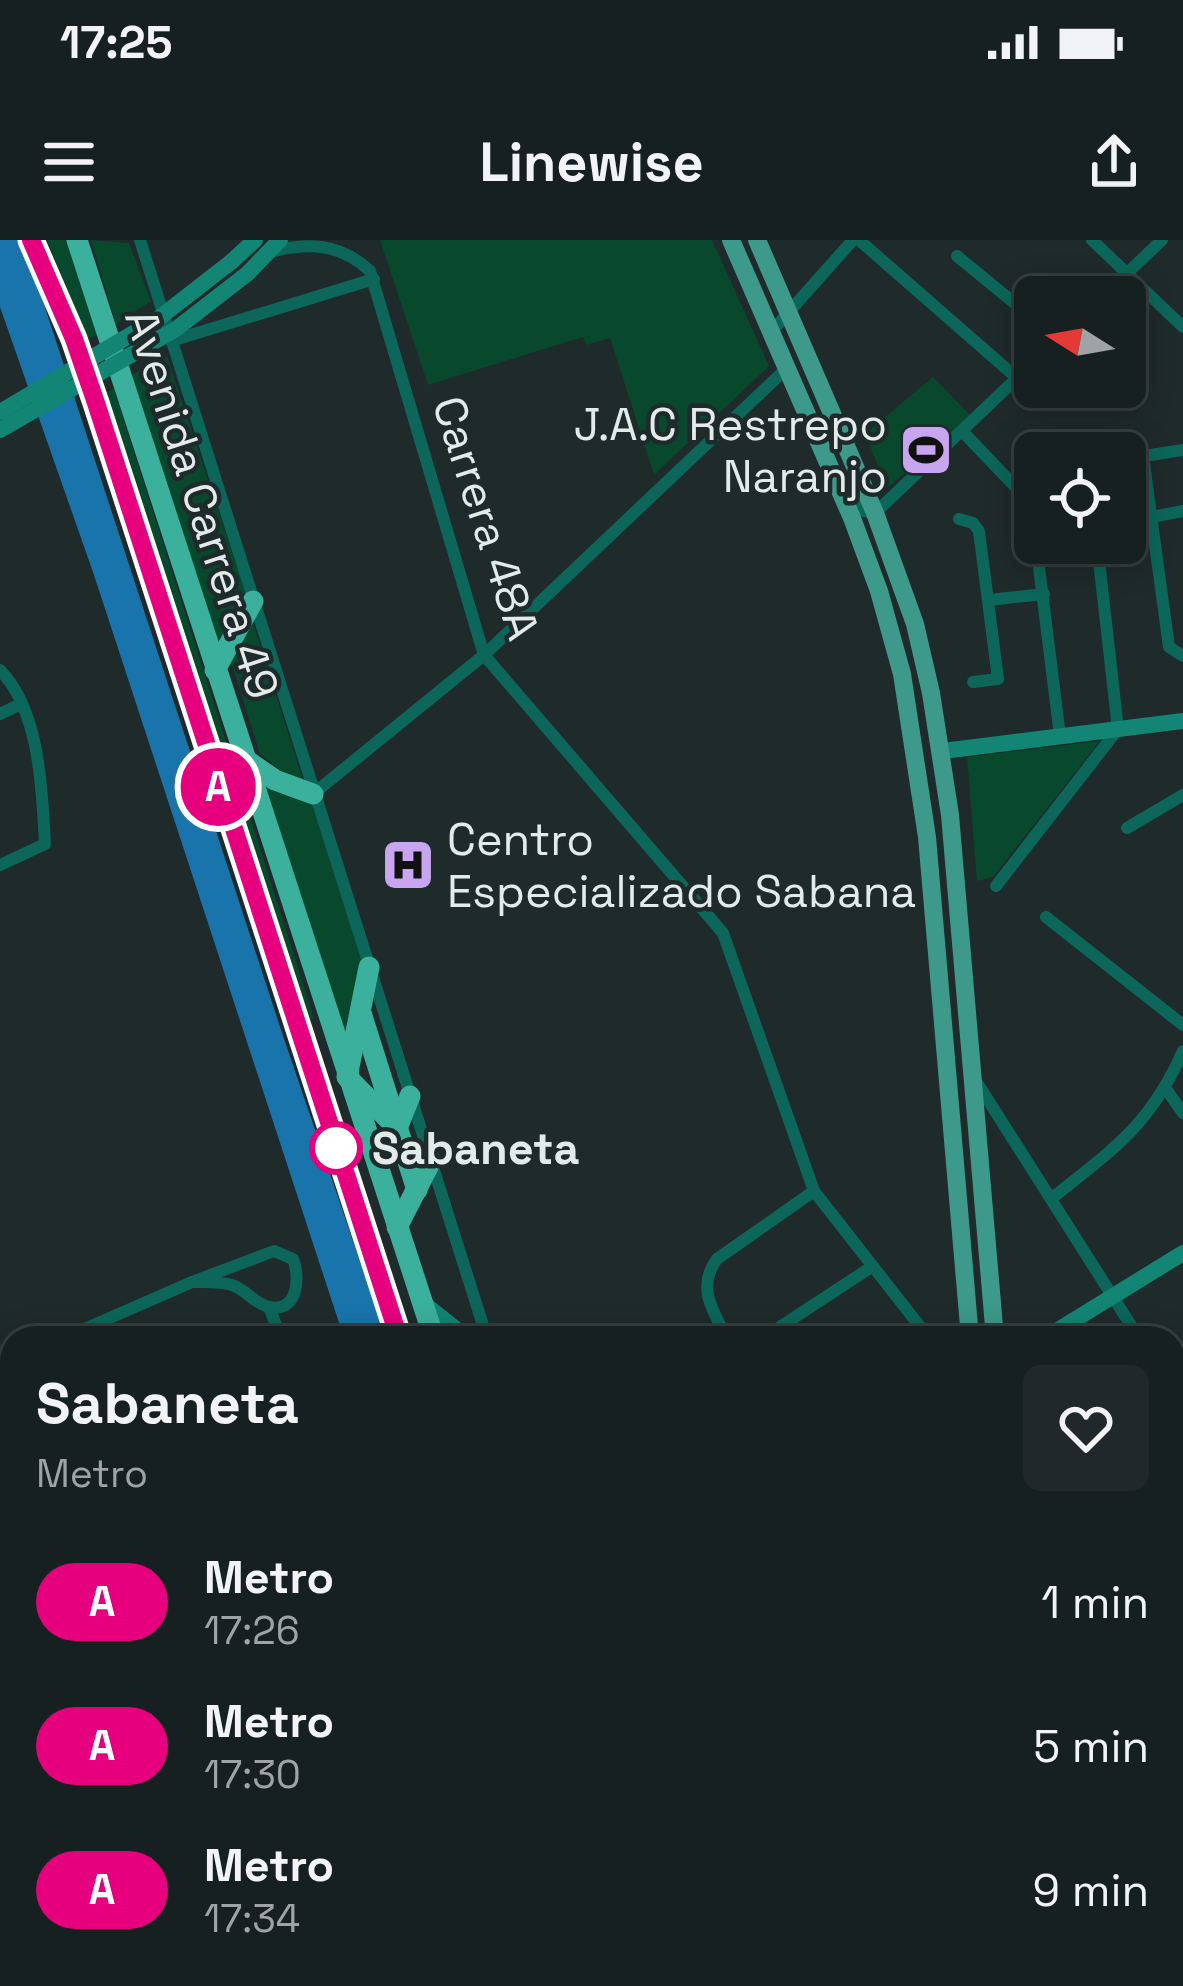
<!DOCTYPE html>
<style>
body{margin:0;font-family:"Space Grotesk",sans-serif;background:#202829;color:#f1f3f6;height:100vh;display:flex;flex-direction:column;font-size:45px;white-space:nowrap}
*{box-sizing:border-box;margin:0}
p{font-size:39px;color:#9ea3a5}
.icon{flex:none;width:66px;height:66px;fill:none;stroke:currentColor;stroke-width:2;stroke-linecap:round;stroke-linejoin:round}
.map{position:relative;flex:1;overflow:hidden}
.sheet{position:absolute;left:0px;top:1086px;width:1185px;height:660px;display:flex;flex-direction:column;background:#172020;border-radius:36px 36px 0 0;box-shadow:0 6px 30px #0003,0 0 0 3px #363e3e}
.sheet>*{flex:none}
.badge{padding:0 24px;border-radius:39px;font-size:42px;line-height:78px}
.needle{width:78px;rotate:281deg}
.controls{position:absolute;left:1014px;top:36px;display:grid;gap:24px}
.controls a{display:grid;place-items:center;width:132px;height:132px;border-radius:18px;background:#172020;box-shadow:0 6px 30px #0003,0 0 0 3px #363e3e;font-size:60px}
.map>.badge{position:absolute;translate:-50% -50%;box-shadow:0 0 0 6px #fff}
.round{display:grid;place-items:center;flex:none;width:126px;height:126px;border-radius:18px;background:#202829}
.headline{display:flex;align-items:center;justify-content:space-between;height:204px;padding:0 36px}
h1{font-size:57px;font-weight:800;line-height:90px}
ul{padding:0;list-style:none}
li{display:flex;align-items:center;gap:36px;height:144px;padding:0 36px}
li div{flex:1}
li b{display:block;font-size:45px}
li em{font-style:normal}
li .badge{min-width:132px;font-weight:700;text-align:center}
.status{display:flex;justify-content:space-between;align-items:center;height:84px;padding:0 60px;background:#172020;direction:ltr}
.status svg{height:33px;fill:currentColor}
header{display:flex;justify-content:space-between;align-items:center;height:156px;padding:0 36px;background:#172020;font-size:54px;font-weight:800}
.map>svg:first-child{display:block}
.green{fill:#08482c}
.water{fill:#1a74ac}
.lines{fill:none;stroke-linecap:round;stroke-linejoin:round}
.stream{stroke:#1a74ac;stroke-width:3}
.street{stroke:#0c6659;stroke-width:12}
.secondary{stroke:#128574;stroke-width:16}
.primary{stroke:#3d9989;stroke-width:18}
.highway{stroke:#3bb09c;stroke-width:21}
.rail{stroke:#9aa3a3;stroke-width:3}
.secondary-bridge{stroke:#128574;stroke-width:16}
.line-casing{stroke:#fff;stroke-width:27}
.line{stroke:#e6007e;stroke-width:18}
.stop-dot{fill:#fff;stroke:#e6007e;stroke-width:6}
.labels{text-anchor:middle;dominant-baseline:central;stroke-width:9;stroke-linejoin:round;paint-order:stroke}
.poi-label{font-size:45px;fill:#e2eaea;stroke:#1f2a2b;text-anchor:end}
.street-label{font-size:45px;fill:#e2eaea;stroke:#1f2a2b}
.stop-label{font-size:45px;font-weight:bold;fill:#e2eaea;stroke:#1f2a2b;text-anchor:start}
</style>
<div class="status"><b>17:25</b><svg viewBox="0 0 49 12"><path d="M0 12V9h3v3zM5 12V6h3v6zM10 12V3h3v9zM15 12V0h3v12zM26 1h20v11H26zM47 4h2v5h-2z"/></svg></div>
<header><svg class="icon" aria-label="menu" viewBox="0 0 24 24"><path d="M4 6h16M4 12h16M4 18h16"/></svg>Linewise<svg class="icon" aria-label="share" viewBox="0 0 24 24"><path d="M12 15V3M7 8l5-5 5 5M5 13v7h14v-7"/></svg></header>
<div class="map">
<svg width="1183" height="1746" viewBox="0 0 1183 1746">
<rect width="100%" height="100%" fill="#1f2a2b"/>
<g class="green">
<path d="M47,0H68L100,94L88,99Z"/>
<path d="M91,0L129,3L151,61L116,84Z"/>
<path d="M380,0H712L769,126L654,235L610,98L587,105L583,97L428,145Z"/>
<path d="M167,116L245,352L220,405L130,136Z"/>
<path d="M933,137L972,177L887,248L865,194Z"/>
<path d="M114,149L314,778L308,780L286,725L106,152Z"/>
<path d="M251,376L303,540L281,531L260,514L230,418Z"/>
<path d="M1100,501L993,637L977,641L967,517Z"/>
<path d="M264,543L311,560L364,727L346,805Z"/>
<path d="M0,1626L12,1652V1734H49L54,1746H0Z"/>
</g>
<path class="water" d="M0,0H23L281,790L386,1098H344L94,335L0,67Z"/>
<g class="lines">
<path class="stream" d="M914,1734L921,1746"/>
<g class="street">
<path d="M140,0L487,1098"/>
<path d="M859,0L1017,138"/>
<path d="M1092,0L1183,87"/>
<path d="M270,12C308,2 340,3 370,31L484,415L723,693L814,951L929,1098"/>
<path d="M957,16L1035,80"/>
<path d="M1102,57L1162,0"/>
<path d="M771,92L853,0"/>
<path d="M171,101L374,39"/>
<path d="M962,191L1029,261L1035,298"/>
<path d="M1143,216L1169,407L1183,416"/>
<path d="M1125,219L1183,210"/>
<path d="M848,249L864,271L875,273L1035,121"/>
<path d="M1152,277L1183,271"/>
<path d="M959,279L973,283L979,291L998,439L973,442"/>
<path d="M1036,303L1060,496"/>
<path d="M989,360L1044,354"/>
<path d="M0,430C40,471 42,550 45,604L0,625"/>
<path d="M0,474L21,464"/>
<path d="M313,554L484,415L787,128"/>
<path d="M1127,588L1183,555"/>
<path d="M996,646L1118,489L1097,303"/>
<path d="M1046,677L1183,785"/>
<path d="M976,841L1139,1098"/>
<path d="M1166,849L1183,873"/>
<path d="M1051,959C1113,909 1150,886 1183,811"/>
<path d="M274,1011L293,1019C301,1039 297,1076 266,1066C253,1062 245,1049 232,1045C219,1041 205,1042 192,1042Z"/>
<path d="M269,1067L276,1085L287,1098"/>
<path d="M64,1098L192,1042"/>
<path d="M727,1098C713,1071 696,1047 717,1019L814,951"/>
<path d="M763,1098L873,1026"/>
<path d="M0,1126L12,1121"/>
<path d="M1173,1152L1183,1168"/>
<path d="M1173,1346L1183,1339"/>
<path d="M1173,1467L1183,1484"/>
<path d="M0,1504L12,1498"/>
<path d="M1173,1615L1183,1609"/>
<path d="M1173,1705L1183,1699"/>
<path d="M1127,1734L1134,1746"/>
</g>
<g class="secondary">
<path d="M231,22L255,0"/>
<path d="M247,34L280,0"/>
<path d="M943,511L1183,481"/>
<path d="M422,1062L467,1098"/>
<path d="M1045,1098L1183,1013"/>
<path d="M1173,1222L1183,1215"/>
</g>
<g class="primary">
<path d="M731,0L852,278L879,351L902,434L927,597L970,1098"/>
<path d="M757,0L875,273L915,384L931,453L950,575L995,1098"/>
<path d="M1022,1734L1023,1746"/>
<path d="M1046,1734L1047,1746"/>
</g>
<g class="highway">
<path d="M77,0L434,1098"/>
<path d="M215,430L253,361"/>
<path d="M243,518L275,540L313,554"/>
<path d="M369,727L347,837L397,888L410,856"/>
<path d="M361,773L417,950"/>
<path d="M397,987L431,921"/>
<path d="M0,1545L12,1572"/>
<path d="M0,1595L12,1622"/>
<path d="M63,1734L68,1746"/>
<path d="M86,1734L91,1746"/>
<path d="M537,1734V1746"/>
</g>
<g class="rail">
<path d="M31,0L96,163L399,1098"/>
<path d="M506,1734V1746"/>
</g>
<g class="secondary-bridge">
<path d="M0,172L159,78L231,22"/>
<path d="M0,190L176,89L247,34"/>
</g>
</g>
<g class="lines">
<g class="line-casing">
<path id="line" d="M31,0L74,99L96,163L399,1098"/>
</g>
<use href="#line" class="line"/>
</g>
<defs>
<g id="stadium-square" transform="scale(2.7)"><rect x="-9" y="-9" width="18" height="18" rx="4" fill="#c8a6ef" stroke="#1f2a2b"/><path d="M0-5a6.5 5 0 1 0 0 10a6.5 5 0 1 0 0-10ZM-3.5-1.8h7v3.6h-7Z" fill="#111"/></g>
<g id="hospital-square" transform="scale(2.7)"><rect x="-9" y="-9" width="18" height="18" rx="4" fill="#c8a6ef" stroke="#1f2a2b"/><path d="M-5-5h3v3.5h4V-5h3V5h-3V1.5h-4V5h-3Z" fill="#111"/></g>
</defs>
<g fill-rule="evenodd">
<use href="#stadium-square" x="926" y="210"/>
<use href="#hospital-square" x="408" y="625"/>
</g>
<circle class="stop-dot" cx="336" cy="908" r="24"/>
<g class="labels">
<g class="poi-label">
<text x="887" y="184">J.A.C Restrepo<tspan x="887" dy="52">Naranjo</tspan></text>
<text x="447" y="599" text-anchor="start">Centro<tspan x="447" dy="52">Especializado Sabana</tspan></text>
</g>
<g class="street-label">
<text transform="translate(202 264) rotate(72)">Avenida Carrera 49</text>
<text transform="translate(486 278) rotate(72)">Carrera 48A</text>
</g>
<g class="stop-label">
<text x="372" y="908">Sabaneta</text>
</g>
</g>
</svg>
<div class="controls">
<a><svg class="needle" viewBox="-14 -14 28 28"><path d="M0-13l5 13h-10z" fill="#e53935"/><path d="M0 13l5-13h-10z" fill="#9ea3a5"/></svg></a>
<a><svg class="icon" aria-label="locate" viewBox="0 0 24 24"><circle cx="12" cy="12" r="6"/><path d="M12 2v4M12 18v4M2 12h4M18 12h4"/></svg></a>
</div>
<b class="badge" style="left:218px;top:547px;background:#e6007e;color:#fff">A</b>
<section class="sheet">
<div class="headline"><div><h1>Sabaneta</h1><p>Metro</p></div><a class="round"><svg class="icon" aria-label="heart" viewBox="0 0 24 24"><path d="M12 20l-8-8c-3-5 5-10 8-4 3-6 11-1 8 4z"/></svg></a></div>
<ul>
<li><span class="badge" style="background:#e6007e;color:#fff">A</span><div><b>Metro</b><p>17:26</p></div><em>1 min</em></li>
<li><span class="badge" style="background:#e6007e;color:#fff">A</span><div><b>Metro</b><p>17:30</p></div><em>5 min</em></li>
<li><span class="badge" style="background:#e6007e;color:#fff">A</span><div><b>Metro</b><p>17:34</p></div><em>9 min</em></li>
</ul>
</section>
</div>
